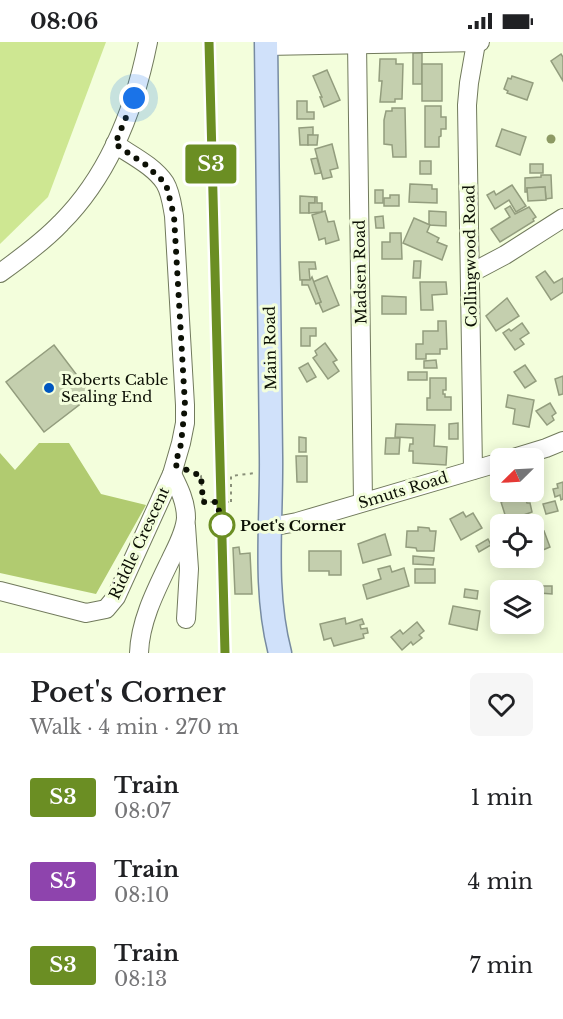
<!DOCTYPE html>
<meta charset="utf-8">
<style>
body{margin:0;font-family:"Libre Baskerville",serif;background:#f6f6f6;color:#202124;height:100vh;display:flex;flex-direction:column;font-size:22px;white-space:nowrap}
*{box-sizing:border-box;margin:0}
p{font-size:20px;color:#757577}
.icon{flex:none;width:33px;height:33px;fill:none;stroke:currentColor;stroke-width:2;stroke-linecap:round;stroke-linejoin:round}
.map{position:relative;height:611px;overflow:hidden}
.side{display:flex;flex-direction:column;background:#fff;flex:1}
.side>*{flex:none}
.badge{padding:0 12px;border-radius:4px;font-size:21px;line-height:39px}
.needle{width:39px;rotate:246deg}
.tools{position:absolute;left:490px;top:406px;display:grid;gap:12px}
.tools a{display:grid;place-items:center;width:54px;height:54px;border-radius:9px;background:#fff;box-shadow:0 3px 15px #0003;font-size:30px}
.you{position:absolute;width:30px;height:30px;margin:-15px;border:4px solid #fff;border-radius:50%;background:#1a73e8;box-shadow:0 0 0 9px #1a73e833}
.map>.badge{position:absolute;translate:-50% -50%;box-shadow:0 0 0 3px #fff}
.round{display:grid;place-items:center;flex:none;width:63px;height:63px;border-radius:9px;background:#f6f6f6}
.headline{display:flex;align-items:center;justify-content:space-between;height:102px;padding:0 30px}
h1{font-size:28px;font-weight:600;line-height:45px}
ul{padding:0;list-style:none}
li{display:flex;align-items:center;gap:18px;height:84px;padding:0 30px}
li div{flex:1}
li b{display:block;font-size:22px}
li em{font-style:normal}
li .badge{min-width:66px;font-weight:700;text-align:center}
.status{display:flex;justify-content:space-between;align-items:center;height:42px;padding:0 30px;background:#fff;direction:ltr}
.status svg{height:16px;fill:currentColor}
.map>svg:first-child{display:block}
.green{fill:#cee792}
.forest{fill:#b1cb70}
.building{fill:#c4cfae;stroke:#939d7e;stroke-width:1.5}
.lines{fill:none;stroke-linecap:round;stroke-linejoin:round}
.minor-casing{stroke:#717a5c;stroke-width:20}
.major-casing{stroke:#778ba2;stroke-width:25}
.path{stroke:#899079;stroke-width:2;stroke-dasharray:3 4.5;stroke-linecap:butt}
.minor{stroke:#fff;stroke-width:18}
.major{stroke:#d0e1fa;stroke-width:22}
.rail{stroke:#424737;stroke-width:4;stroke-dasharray:10 10;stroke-linecap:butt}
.path-bridge{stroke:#899079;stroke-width:2;stroke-dasharray:3 4.5;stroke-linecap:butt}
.tree{fill:#8d9a64}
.line-casing{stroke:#fff;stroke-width:14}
.line{stroke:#6b8e23;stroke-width:9}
.walk{stroke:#0c1005;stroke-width:6;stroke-dasharray:0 10.8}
.poi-dot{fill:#0057c0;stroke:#f3fedc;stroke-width:2}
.stop-dot{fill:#fff;stroke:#6b8e23;stroke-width:3}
.labels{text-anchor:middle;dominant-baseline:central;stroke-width:6;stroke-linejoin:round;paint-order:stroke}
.street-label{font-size:15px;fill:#0c1005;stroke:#f3fedc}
.poi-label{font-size:15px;fill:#0c1005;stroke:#f3fedc;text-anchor:start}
.stop-label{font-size:15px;font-weight:bold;fill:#0c1005;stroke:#f3fedc;text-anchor:start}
</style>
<div class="status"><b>08:06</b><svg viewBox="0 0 49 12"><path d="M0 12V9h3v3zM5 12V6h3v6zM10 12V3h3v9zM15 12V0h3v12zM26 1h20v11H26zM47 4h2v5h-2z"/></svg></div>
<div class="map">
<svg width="563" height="611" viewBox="0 0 563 611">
<rect width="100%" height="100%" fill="#f3fedc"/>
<path class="green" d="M0,0H106L48,155L0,202Z"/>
<path class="forest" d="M39,401H69L101,452L146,463L96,552L0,531V411L15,428Z"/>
<g class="building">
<rect x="413" y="11" width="9" height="31"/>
<path d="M561,12L563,15V39L551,19Z"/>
<path d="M380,17H396V22H403L402,57H395V60H380L382,39H379Z"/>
<rect x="422" y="22" width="20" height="37"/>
<path d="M327,28L340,58L324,65L320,55H322L313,34Z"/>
<path d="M512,34L533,41L527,58L507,51L508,49L504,47L508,36L511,37Z"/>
<path d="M297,59H307V70H314V77H297Z"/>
<path d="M425,64H441V75H446V87H441V94L439,95V105H425Z"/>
<path d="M392,66H405L406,115H393L392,103L384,102V78L386,69H392Z"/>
<path d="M313,85V93H308V103H300L299,86Z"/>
<path d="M502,87L526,95L520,113L496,104Z"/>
<path d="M308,93H318L317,103H308Z"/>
<path d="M332,102L338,126L330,128L332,135L323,137L315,107Z"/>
<path d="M317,116L321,131L315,132L311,117Z"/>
<rect x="420" y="119" width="11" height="13"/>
<rect x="530" y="122" width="13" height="9"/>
<path d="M541,133H551L552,156L546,157L545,145L527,146V150H525V136L541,135Z"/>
<path d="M410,142L432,143V147H437V161L409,160Z"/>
<path d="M512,143L526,164L516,170L509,158L495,167L487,153L494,149L496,153Z"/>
<path d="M545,145L546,158L528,159L527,146Z"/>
<rect x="375" y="148" width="8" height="13"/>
<path d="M390,153H399V164H384V156H390Z"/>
<path d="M300,154L315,155V161H309V171H300Z"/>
<path d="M315,155H317V161H322V170L309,171V161H315Z"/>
<path d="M510,164L515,172L529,165L536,175L533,177L534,179L500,200L491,187L510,175L505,167Z"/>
<path d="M325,169L328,180L334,179L339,198L326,202L325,196L319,198L312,173Z"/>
<path d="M429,169L446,170V184L429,183Z"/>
<path d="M383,174L384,186H376L375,175Z"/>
<path d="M414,176L430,183L427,190L439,196L437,200L447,204L442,218L403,201Z"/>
<path d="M390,191H401L402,217H382V200H390Z"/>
<path d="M414,219H421L420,236H413Z"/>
<path d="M299,220H315L316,227H309L310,238H300Z"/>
<path d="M545,229L554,241L563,236V250L551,258L536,235Z"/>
<path d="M327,234L339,263L323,270L319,261L321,260L313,240Z"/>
<path d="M312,235L321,260L316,262L308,243H302V238H310Z"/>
<path d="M420,240H446L447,252L432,253L433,268H421Z"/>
<path d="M382,254L406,255V272H382Z"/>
<path d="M507,256L519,274L496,289L486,274Z"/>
<path d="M438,279H446L447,307H440V312H426V317H416V302H423V289H438Z"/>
<path d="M522,281L529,291L520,297L524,302L515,308L503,291L509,287L511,289Z"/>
<path d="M301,286H316V294H310V304H301Z"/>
<path d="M325,301L337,318L333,320L339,329L328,337L313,316L317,313L315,309Z"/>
<path d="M54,303L92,353L44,390L6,340Z"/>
<path d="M436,318L437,326H424V319Z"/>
<path d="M308,321L316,335L307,340L299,326Z"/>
<path d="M525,323L536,339L525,346L514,330Z"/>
<rect x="408" y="330" width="19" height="8"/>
<path d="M563,334V352L559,353L555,337Z"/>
<path d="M430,336H446V348H443V352H445V355H451V368H427V356H430Z"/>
<path d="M508,353L534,358L529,385L513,382L515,367L506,365Z"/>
<path d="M550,361L556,371L552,374L554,378L547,383L536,369Z"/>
<path d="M458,381V397H449V382Z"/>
<path d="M396,382L435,383L434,404L447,405L446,423L413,421V409H409L410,402H413V396L395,395Z"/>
<path d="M299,395L306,396V410H299Z"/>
<path d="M386,396H400L399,412H385Z"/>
<path d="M296,414H307V440H297Z"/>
<path d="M563,440V457L561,458L560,453L555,455L553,447L558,446L557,442Z"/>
<path d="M510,450H523L527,461H530L532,470L507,479L501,460L512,457Z"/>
<path d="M555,459L558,469L546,472L543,462Z"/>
<path d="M463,470L466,475L473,471L482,486L461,498L450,477Z"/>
<path d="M418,485L429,486L430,489H436L434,509H417L416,506L406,505L407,489H418Z"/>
<path d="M544,489L550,505L536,511L534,493Z"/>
<path d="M385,492L391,513L363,521L358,502Z"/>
<path d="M488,497L491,503L479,510L476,504Z"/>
<path d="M239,505L240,512L250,511L252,552H235L233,506Z"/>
<path d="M309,509H341V533H329V529H309Z"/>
<path d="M413,514L434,516L433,523L413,522Z"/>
<path d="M390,524L392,530L404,526L409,544L367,557L363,543L381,537L378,527Z"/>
<rect x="415" y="527" width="20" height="14"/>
<path d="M539,544H552V552L539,551Z"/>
<path d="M465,547L478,549L477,557L464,555Z"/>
<path d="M453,564L480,569L477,588L449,582Z"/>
<path d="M345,576L346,582L362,577L364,582L360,583L361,587L367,586L368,591L363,592L364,596L334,604L331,596L324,598L320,582Z"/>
<path d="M417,580L424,589L419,593L422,596L413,603L411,600L402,608L391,595L400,588L403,592Z"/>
</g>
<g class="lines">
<g class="minor-casing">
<g id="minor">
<path d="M357,0L363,460"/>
<path d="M266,4L480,0"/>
<path d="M0,231C21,216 43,200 61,181C109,133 135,65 148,0"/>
<path d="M471,231L505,213L563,176"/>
<path d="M510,417L546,406L563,399"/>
<path d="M473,428L467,63L469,41L476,1"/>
<path d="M270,485L297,480L501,420"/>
<path d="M0,549L86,571L106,567L116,555L172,432L181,401L185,381V363L174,174C172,163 171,151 165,141C154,124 131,113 115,102"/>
<path d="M186,577L189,527L186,484"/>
<path d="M139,611C140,579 156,548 170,519C176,506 185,491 186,476C186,460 179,446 172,432"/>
</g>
</g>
<g class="major-casing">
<path id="major" d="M266,0C268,138 269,275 271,413C272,479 263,546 280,611"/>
</g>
<g class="path">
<path d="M187,427L201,434L203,460"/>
<path d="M231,460V434L255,431"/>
</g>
<use href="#minor" class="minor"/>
<use href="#major" class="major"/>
<path class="rail" d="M209,0L225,611"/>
<path class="path-bridge" d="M203,460H231"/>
</g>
<circle class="tree" cx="551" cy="97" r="4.5"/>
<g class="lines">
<g class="line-casing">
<path id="line" d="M209,0L225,611"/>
</g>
<use href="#line" class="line"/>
<path class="walk" d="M134,56L115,102L146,123L166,142L174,174L185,363L181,402L175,423L201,434L203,460H217L222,483"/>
</g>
<circle class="poi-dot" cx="49" cy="346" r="6"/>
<circle class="stop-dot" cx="222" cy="483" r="12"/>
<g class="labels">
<g class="street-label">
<text transform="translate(470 214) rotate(-91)">Collingwood Road</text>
<text transform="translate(360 230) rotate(-91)">Madsen Road</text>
<text transform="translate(270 306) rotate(-91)">Main Road</text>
<text transform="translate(403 448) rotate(-17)">Smuts Road</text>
<text transform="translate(139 501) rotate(-65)">Riddle Crescent</text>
</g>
<g class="poi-label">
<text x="61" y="337">Roberts Cable<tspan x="61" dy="17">Sealing End</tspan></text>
</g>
<g class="stop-label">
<text x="240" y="483">Poet's Corner</text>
</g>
</g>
</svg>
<div class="tools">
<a><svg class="needle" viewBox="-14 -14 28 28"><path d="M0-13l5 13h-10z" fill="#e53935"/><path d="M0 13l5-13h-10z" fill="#757577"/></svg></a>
<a><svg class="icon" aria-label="locate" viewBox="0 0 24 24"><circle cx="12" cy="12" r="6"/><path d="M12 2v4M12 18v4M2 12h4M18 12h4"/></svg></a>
<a><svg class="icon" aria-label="layers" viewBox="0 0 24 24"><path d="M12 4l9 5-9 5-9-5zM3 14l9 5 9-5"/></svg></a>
</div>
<div class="you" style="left:134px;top:56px"></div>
<b class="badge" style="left:211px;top:122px;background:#6b8e23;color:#fff">S3</b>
</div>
<section class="side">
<div class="headline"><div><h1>Poet's Corner</h1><p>Walk · 4 min · 270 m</p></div><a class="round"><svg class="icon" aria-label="heart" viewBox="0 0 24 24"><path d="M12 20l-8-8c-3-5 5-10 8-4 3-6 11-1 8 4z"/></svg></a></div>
<ul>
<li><span class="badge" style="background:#6b8e23;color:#fff">S3</span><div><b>Train</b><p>08:07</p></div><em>1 min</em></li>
<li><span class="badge" style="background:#8e44ad;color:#fff">S5</span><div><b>Train</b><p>08:10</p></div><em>4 min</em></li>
<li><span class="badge" style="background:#6b8e23;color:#fff">S3</span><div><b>Train</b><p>08:13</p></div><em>7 min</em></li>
</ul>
</section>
